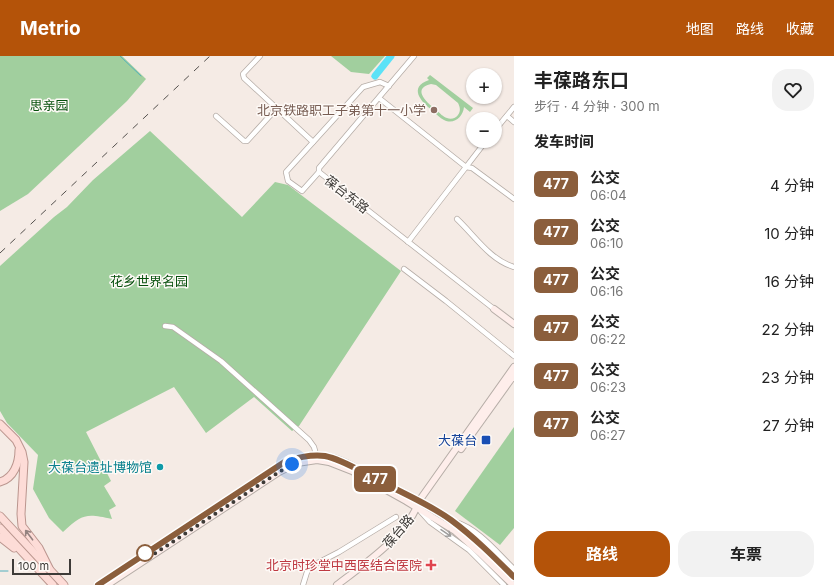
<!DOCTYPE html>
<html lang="zh">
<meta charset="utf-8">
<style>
body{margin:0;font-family:Inter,"Noto Sans SC",sans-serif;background:#f2f2f2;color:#222;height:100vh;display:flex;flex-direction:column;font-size:15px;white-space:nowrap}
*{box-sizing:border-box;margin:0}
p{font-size:13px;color:#767676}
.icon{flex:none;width:22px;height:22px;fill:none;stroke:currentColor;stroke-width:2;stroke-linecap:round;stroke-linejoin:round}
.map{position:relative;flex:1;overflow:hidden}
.sheet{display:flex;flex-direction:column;background:#fff;width:320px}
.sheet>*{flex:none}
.badge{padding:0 8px;border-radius:6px;font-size:14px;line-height:26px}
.tools{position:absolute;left:466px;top:12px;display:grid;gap:8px}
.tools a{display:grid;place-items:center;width:36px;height:36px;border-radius:50%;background:#fff;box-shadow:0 1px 3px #0004;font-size:20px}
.scale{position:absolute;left:12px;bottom:10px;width:59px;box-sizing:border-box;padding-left:4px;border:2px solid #3e3b38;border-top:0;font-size:11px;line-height:14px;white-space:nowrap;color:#3e3b38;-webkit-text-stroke:3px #fefaf7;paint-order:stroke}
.you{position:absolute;width:20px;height:20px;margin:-10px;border:3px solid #fff;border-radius:50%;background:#1a73e8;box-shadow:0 0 0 6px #1a73e833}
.map>.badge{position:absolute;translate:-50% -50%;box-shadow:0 0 0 2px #fff}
h2{padding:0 20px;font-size:15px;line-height:36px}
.round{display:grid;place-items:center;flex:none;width:42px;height:42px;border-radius:16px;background:#f2f2f2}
.headline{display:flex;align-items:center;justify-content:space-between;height:68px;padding:0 20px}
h1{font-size:19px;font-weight:700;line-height:30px}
.button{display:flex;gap:8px;margin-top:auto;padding:8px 20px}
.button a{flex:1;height:46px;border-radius:16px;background:#b45309;color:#fff;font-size:16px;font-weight:700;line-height:46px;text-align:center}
.button a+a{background:#f2f2f2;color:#222}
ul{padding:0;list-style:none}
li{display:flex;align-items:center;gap:12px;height:48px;padding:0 20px}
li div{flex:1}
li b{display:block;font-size:15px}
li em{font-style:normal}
li .badge{min-width:44px;font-weight:700;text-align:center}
header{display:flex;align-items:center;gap:24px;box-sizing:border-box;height:56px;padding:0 20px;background:#b45309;color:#fff}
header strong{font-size:19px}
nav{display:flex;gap:22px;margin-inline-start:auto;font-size:14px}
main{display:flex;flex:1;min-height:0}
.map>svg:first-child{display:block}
.green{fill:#a1cf9e;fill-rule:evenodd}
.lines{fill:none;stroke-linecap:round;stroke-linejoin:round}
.stream{stroke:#53b0be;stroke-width:1}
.river{stroke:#5ce2f7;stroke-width:7}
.street-casing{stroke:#b6ada7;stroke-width:6}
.secondary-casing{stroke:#b6ada7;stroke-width:8}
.primary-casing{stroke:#ba958e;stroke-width:9}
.street{stroke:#fff;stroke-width:4.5}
.secondary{stroke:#feeeeb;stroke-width:6}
.primary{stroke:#fddcd7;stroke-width:7}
.rail{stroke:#55514e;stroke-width:1;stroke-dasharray:7 7;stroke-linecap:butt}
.oneway{stroke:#9e9d9c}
.oneway2{stroke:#948380}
.line-casing{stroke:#fff;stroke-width:9}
.line{stroke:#8b5e3c;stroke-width:6}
.walk{stroke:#3e3b38;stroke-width:4;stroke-dasharray:0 7.2}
.education-dot{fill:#8d6e63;stroke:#fefaf7;stroke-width:1.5}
.transit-dot{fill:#1a4fb4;stroke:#fefaf7;stroke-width:1.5}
.culture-dot{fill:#0f9aa8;stroke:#fefaf7;stroke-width:1.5}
.stop-dot{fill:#fff;stroke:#8b5e3c;stroke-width:2}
.health-dot{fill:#e0444e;stroke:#fefaf7;stroke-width:1.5}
.labels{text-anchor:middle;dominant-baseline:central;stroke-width:3;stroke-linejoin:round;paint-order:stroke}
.park-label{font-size:13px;fill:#06500c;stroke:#fefaf7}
.education-label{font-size:13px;fill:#785e54;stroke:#fefaf7;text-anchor:end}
.street-label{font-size:13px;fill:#3e3b38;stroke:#fefaf7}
.transit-label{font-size:13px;fill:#164399;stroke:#fefaf7;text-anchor:end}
.culture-label{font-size:13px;fill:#0d838f;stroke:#fefaf7;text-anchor:end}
.health-label{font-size:13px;fill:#be3a42;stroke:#fefaf7;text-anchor:end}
</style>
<header>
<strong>Metrio</strong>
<nav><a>地图</a><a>路线</a><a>收藏</a></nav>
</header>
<main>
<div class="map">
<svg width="514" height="529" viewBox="0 0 514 529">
<rect width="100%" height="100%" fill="#f5ebe5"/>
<g class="green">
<path d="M0,0H122L146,23L127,45L28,138L0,155Z"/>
<path d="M331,0H385L369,18L351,16Z"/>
<path d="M430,19L473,52L470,56L464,51C463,61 454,69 444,64C440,62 436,58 432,54C421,46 408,31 429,24L427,22ZM431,28L436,29L458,47C460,51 461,55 458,59C456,62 451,64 447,62C443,61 440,57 437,55C429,48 410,33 431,28Z"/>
<path d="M150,75L242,161L275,126L288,129L401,215L299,370L292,375L254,341L206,377L174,331L86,376L111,425L104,430L116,450L109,454L112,463C86,457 82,458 63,476L49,462L33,433L38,399L7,367L0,355V210L54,161L67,151L93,124Z"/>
<path d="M514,371V472L500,489L455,455Z"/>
</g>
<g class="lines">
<g class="stream">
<path d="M120,0L141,20"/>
<path d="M0,515H8"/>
</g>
<path class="river" d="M375,20L391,0"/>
<g class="street-casing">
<g id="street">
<path d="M260,0L243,18L244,22L313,86"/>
<path d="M414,0L319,112V116L494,253"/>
<path d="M379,42L466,111L486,85"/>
<path d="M216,60L244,85H247L276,53"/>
<path d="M507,60L514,66"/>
<path d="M495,74L514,51"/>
<path d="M319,116L302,135L288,125L286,116L363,31L380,26L389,30"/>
<path d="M457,163C475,180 490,204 514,211"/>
<path d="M408,186L466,111L472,112L514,143"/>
<path d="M404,213L446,245L514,300"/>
<path d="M165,270L173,271L221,305L309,384L314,391L317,402"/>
<path d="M421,456L430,466L469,494L504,529"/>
<path d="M455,466C479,473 497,497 514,513"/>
<path d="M303,529L307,516L310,511L339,496L396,461"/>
</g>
</g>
<g class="secondary-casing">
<g id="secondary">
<path d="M494,253L514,268"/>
<path d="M461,393L514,319"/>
<path d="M98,529L286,405C299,401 312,398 325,400C344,403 362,416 378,424C402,437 429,448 451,464C473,481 494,501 514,521"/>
<path d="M107,529L279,416L297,407L317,404L329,406L352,415L406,445L455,475L481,498L513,529"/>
<path d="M337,529C363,509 409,478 419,445L514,311"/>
</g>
</g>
<g class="primary-casing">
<g id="primary">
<path d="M0,368L16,384L22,396L24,406L21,458L22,470L39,492L49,512"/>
<path d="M0,426C14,422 19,407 19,394"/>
<path d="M0,460L64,529"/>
<path d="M0,472L53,529"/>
<path d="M0,481L14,492"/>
</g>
</g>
<use href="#street" class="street"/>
<use href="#secondary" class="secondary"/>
<use href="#primary" class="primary"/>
<path class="rail" d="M0,197L210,0"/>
</g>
<defs><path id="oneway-shaft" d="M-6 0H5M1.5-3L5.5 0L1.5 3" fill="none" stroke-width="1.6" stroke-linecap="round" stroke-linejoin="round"/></defs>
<use class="oneway" href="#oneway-shaft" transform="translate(446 477) rotate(34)"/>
<use class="oneway2" href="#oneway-shaft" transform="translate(29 479) rotate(-127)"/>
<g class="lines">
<g class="line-casing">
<path id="line" d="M98,529L286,405C299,401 312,398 325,400C344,404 361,416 378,424C402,437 429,448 451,464C474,481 494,501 514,521"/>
</g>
<use href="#line" class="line"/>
<path class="walk" d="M145,497L148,502L279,416L292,408"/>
</g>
<circle class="education-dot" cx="434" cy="54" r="4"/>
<rect class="transit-dot" x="481" y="379" width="10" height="10" rx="2"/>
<circle class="culture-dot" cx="160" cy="411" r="4"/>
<circle class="stop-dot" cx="145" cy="497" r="8"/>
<path class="health-dot" d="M429 503h4v4h4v4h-4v4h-4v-4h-4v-4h4z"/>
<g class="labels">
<g class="park-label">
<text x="49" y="49">思亲园</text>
<text x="149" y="225">花乡世界名园</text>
</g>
<g class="education-label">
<text x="426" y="54">北京铁路职工子弟第十一小学</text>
</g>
<g class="street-label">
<text transform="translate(347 138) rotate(38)">葆台东路</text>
<text transform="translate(398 475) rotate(-49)">葆台路</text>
</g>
<g class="transit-label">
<text x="477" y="384">大葆台</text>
</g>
<g class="culture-label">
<text x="152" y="411">大葆台遗址博物馆</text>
</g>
<g class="health-label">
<text x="422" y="509">北京时珍堂中西医结合医院</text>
</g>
</g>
</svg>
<div class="tools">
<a>+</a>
<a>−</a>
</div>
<div class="scale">100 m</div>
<div class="you" style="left:292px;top:408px"></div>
<b class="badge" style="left:375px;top:423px;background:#8b5e3c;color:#fff">477</b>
</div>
<section class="sheet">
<div class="headline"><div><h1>丰葆路东口</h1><p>步行 · 4 分钟 · 300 m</p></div><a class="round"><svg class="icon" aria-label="heart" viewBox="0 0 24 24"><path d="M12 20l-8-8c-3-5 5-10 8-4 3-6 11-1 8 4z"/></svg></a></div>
<h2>发车时间</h2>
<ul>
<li><span class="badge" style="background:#8b5e3c;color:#fff">477</span><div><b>公交</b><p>06:04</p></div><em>4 分钟</em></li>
<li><span class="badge" style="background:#8b5e3c;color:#fff">477</span><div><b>公交</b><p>06:10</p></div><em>10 分钟</em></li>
<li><span class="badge" style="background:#8b5e3c;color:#fff">477</span><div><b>公交</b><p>06:16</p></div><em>16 分钟</em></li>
<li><span class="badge" style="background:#8b5e3c;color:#fff">477</span><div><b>公交</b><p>06:22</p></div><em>22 分钟</em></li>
<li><span class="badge" style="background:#8b5e3c;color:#fff">477</span><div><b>公交</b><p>06:23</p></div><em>23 分钟</em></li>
<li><span class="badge" style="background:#8b5e3c;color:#fff">477</span><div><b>公交</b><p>06:27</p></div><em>27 分钟</em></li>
</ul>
<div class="button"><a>路线</a><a>车票</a></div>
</section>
</main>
